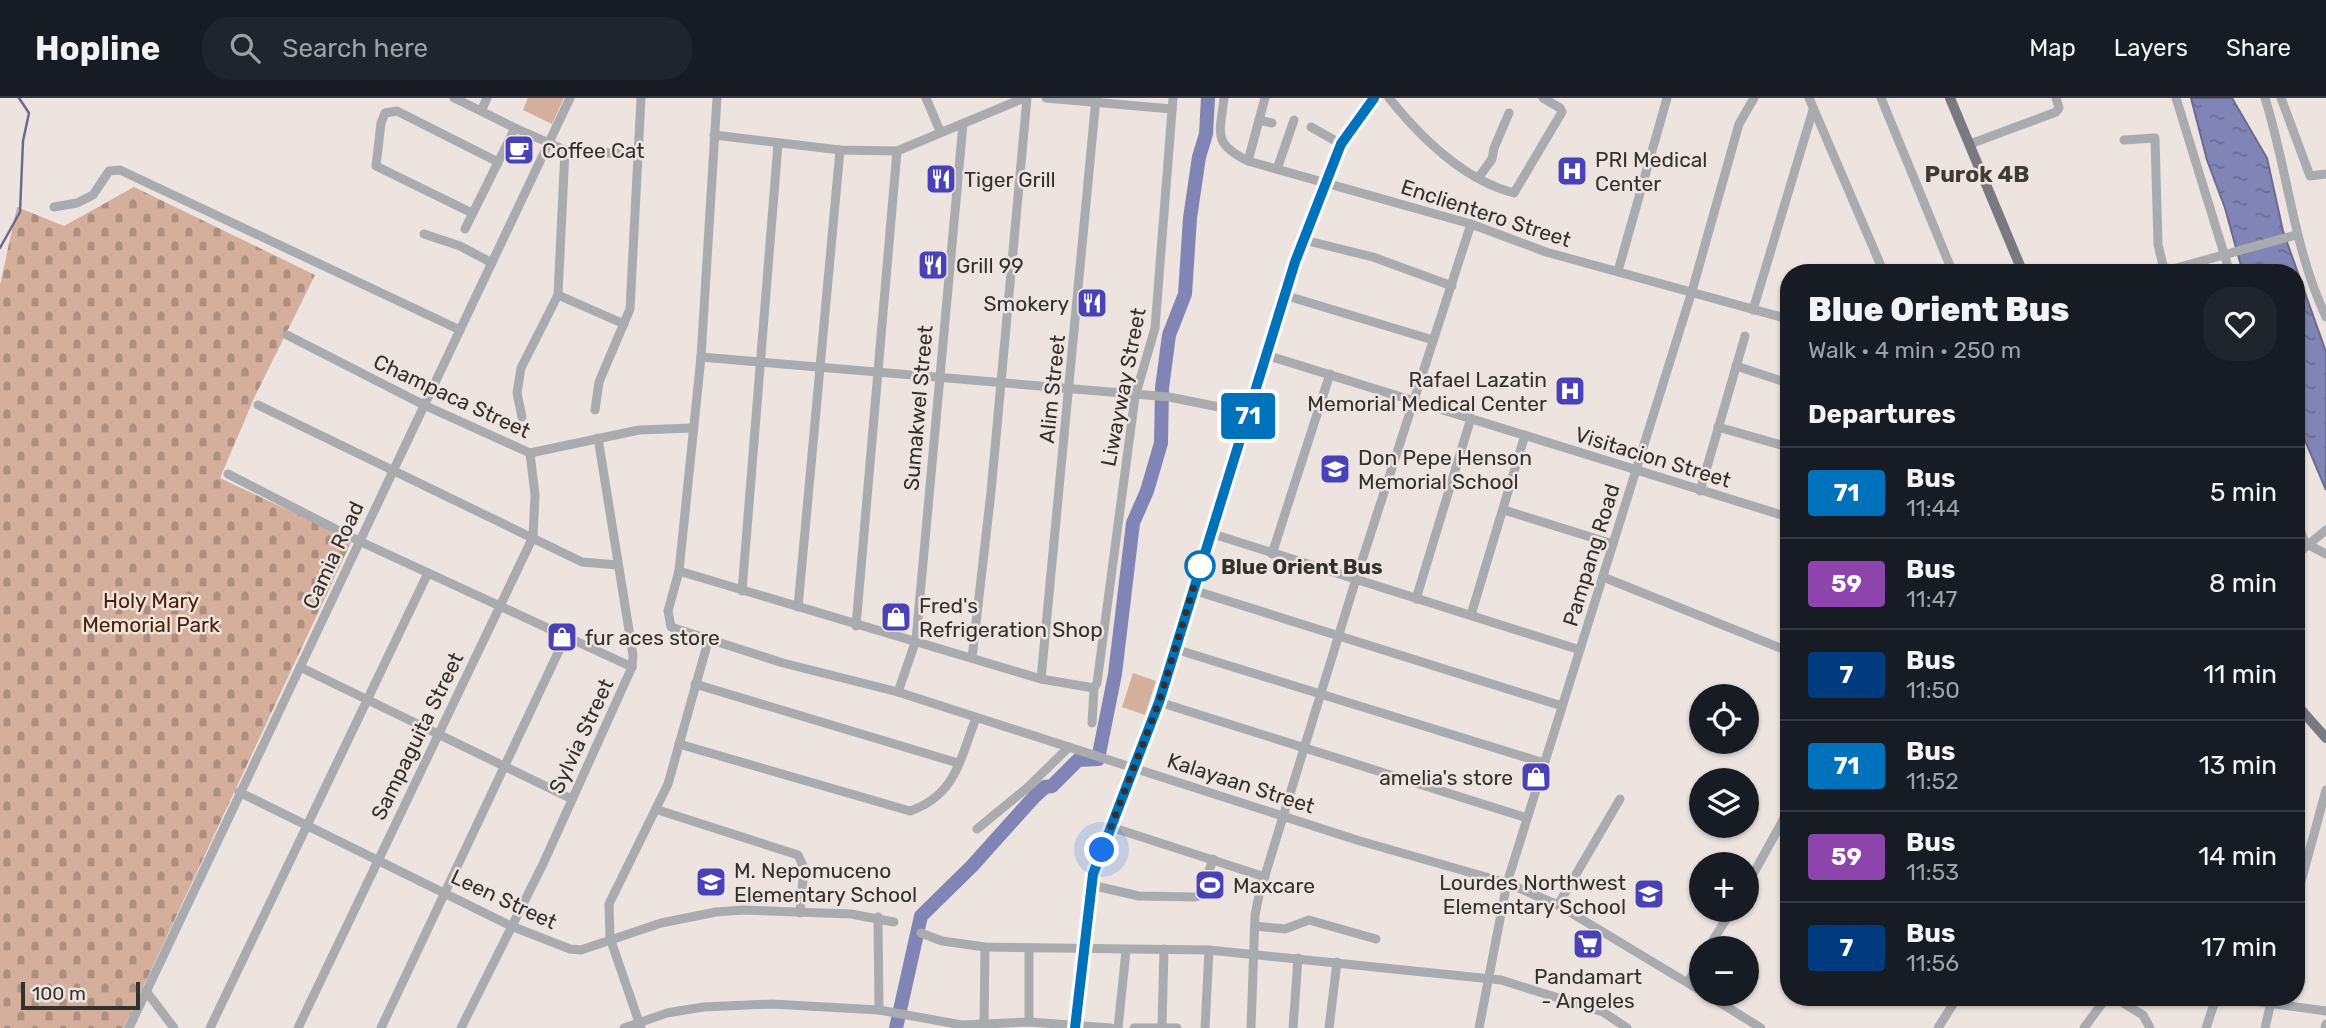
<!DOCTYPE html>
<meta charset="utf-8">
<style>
body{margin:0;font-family:Rubik,sans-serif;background:#20242c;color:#f1f3f6;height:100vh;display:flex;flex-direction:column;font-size:26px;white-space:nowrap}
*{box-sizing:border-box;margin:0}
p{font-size:23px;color:#9ea1a6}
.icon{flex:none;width:38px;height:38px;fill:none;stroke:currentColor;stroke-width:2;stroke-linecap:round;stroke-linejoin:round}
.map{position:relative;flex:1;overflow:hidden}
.drawer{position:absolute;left:1780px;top:166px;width:525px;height:742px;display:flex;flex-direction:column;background:#171b24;border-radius:28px;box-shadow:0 2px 5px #0004}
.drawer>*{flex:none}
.badge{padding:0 14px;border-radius:5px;font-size:24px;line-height:46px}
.buttons{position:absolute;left:1689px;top:586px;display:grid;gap:14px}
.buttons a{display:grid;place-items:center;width:70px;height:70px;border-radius:50%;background:#171b24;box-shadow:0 2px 5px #0004;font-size:35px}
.scale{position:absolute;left:21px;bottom:18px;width:119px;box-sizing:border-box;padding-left:7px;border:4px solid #33302e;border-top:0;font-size:19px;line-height:24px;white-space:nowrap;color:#33302e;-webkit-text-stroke:5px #ede4df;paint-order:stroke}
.you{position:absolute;width:35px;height:35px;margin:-18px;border:5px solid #fff;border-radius:50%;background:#1a73e8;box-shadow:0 0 0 10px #1a73e833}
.map>.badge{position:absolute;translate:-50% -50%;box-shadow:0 0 0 4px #fff}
h2{padding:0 28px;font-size:26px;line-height:63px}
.round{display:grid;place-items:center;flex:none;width:74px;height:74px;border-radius:28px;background:#20242c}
.summary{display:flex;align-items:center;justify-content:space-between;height:119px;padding:0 28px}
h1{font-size:33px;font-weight:800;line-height:52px}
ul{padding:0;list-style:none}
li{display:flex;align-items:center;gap:21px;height:91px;padding:0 28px;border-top:2px solid #363941}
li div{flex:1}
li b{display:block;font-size:26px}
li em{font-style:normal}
li .badge{min-width:77px;font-weight:700;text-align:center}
header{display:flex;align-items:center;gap:42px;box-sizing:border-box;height:98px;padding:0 35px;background:#171b24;border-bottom:2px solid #363941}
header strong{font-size:33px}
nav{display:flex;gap:38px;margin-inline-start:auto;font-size:24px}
.search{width:490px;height:63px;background:#20242c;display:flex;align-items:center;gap:18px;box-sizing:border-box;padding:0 24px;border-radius:28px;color:#9ea1a6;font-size:26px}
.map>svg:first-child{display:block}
.green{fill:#d4af9b}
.cemetery{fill:url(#cemetery-stones)}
.water{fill:url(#water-ripples);stroke:#696c8d;stroke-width:2}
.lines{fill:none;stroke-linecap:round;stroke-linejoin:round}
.stream{stroke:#696c8d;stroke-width:2.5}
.river{stroke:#8085b6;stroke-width:14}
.minor{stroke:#aaabaf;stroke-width:9}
.major{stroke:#797a80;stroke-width:10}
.minor-bridge{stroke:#aaabaf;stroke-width:9}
.line-casing{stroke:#fff;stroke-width:16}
.line{stroke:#0072bc;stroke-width:10}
.walk{stroke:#33302e;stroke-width:7;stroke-dasharray:0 12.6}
.stop-dot{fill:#fff;stroke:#0072bc;stroke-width:3.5}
.labels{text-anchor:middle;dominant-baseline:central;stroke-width:5;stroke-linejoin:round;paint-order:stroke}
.poi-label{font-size:21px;fill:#33302e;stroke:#ede4df;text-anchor:start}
.street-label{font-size:21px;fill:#33302e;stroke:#ede4df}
.stop-label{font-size:21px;font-weight:bold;fill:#33302e;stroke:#ede4df;text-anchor:start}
.park-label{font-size:21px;fill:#4f2000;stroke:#ede4df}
.neighbourhood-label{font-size:23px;font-weight:bold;fill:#413b37;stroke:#ede4df}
</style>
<header>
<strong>Hopline</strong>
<div class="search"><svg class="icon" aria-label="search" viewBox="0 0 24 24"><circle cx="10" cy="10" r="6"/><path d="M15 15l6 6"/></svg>Search here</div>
<nav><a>Map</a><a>Layers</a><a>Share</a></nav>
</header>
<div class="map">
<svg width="2326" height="930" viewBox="0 0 2326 930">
<defs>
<pattern id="cemetery-stones" width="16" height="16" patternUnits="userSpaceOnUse" patternTransform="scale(1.75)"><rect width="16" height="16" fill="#d4af9b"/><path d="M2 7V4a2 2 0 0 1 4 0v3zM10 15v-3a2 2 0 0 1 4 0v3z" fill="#ad8f7f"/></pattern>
<pattern id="water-ripples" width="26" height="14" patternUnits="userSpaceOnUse" patternTransform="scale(1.75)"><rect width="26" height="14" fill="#8085b6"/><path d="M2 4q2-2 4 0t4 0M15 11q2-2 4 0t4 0" fill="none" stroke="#696d94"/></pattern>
</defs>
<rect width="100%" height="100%" fill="#ede4df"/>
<g class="green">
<path d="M528,0H564L552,26L523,12Z"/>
<path d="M1133,575L1156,583L1145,617L1122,609Z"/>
</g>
<path class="cemetery" d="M134,89L315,177L255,298L220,380L352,442L124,930H0V187L17,109L64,128Z"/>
<path class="water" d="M2191,0H2232L2267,60L2283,133L2326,254V392L2296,321V175H2243L2225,110L2207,62Z"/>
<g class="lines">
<path class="stream" d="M0,150L20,114L23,43L29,15L19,0"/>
<path class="river" d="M896,930L921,818L972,768L1034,699L1045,689L1052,688L1078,662L1098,661L1115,576L1133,425L1147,393L1161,345L1162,290L1169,237L1185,196L1190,120L1199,59L1206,36L1208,0"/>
<g class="minor">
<path d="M454,0L481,13L487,0"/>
<path d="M717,0L701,259L679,473L668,513L671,529L783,565L898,594L1360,743L1507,785L1558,807L1701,893"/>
<path d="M926,0L940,33"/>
<path d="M1046,0L1172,11"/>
<path d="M1224,0C1220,36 1212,45 1248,63L1471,126L1546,154L1788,221"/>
<path d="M1265,0L1259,22L1272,25"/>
<path d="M1389,0C1421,40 1463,82 1514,95L1562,14L1560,10L1543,0"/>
<path d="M1809,0L1884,175"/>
<path d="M1881,0L1953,175"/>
<path d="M2176,0L2230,175"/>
<path d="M2265,0C2288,73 2293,149 2326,219"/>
<path d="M2281,0L2310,78L2326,76"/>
<path d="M1311,29L1341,46"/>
<path d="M515,30L565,52"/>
<path d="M714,37L840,52L897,53L1024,0"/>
<path d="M2124,42L2155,40L2158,147L2165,175"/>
<path d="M1970,46L2056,14L2059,10L2056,0"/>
<path d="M1248,63L1259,22"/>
<path d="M1277,71L1294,22"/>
<path d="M1479,79L1492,61L1494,50L1509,15"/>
<path d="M54,109L77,105L93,97L109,73L120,72L460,232"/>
<path d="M472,115L376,68L381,25L385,15L397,13L498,64"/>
<path d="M465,131L515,30L481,13"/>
<path d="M424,136L460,148L492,165"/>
<path d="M1304,142L1373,159L1452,188"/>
<path d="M1618,173L1667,0"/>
<path d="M2158,175L2296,137"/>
<path d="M558,197L624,226"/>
<path d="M1284,197L1433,242"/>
<path d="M1753,212L1813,12"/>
<path d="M287,237L424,307L530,355L639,332L692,330"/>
<path d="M1266,257L1788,419"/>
<path d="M701,259L1169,299L1249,315"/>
<path d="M1736,268L1788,285"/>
<path d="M258,307L582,464L617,467"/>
<path d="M595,312L599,284L630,211L641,0"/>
<path d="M522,319L517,295L521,270L558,197L565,52L640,57"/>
<path d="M1718,329L1788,349"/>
<path d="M228,376L359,443L632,569"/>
<path d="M1700,393L1745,238"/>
<path d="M1504,412L1613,446"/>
<path d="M2296,421L2305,445L2326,456"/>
<path d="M1210,435L1580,552"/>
<path d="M1272,456L1330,276"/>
<path d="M679,473L1041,581L1094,590"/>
<path d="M1603,479L1788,553"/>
<path d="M1193,492L1562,608"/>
<path d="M742,493L778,46"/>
<path d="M1416,501L1471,320"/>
<path d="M798,509L840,52"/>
<path d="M1471,517L1525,337"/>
<path d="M856,528L897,53"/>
<path d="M1175,551L1544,665"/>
<path d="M972,560L991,394L1027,0"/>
<path d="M300,569L572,701"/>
<path d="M1041,581L1096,0"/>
<path d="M695,586L958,665"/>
<path d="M898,594L916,542L963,26"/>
<path d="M1159,604L1527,720"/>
<path d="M1092,625L1094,590L1097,585L1135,299L1155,230L1173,0"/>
<path d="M679,646L910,713C956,697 960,661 976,620"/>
<path d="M239,694L511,828L570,851L581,852L661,825L716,814L743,812L851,816L894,824"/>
<path d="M658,712L798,757L804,770L800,815"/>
<path d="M1111,729L1265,779"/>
<path d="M977,731L1027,690L1069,649"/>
<path d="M1091,787L1139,798L1195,799L1201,797L1213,761"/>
<path d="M1746,789L1788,713"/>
<path d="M2296,802L2326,692"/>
<path d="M1558,807L1620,701"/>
<path d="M878,819L879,912"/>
<path d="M1255,828L1285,831L1309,822L1376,841"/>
<path d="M921,835L942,843L985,849L1209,852L1501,882L1603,914L1627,930"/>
<path d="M1708,850L1732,812"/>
<path d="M1688,884L1701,862"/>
<path d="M146,893L174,930"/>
<path d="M1706,896L1761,930"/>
<path d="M2115,900L2143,917L2150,930"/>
<path d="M2232,900L2326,913"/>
<path d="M1029,924V851"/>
<path d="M984,928L985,849"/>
<path d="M1162,929L1164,851"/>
<path d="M129,930L570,0"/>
<path d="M210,930L428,475"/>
<path d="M298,930L533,439L535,397L530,355"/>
<path d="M381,930L565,540"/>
<path d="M461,930L543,766L632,569L633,557L598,340"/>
<path d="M624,930L667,915L703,909L772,906L879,912L962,927L1029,924L1111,930"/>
<path d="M641,930L610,840L609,806L668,686L709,540"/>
<path d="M1118,930L1126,853"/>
<path d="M1134,930H1177"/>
<path d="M1205,930L1209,852"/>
<path d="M1251,930L1255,817L1259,797L1356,481L1471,126"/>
<path d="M1293,930L1298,860"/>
<path d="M1329,930L1337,864"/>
<path d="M1479,930L1507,785L1692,193L1739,26L1754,0"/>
<path d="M1938,930L1957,900"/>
<path d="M2084,930L2106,900"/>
<path d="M2206,930L2216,900"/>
<path d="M2265,930L2272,900"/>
<path d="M2325,930L2326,926"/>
</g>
<g class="major">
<path d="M1950,0L2023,175"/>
<path d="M2296,606L2326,640"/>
<path d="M1075,930L1093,776L1159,604L1295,164L1341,46L1374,0"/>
</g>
<path class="minor-bridge" d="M2296,457L2326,432"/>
</g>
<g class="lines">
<g class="line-casing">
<path id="line" d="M1075,930L1093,776L1159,604L1295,164L1341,46L1374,0"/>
</g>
<use href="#line" class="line"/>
<path class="walk" d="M1102,752L1159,604L1200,468"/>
</g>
<defs>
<g id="cafe-square" transform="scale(1.575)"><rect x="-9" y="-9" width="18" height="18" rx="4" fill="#4941b8" stroke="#ede4df"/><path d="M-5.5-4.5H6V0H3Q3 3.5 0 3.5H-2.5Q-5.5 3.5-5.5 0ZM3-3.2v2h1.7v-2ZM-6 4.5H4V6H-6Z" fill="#fff"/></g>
<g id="hospital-square" transform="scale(1.575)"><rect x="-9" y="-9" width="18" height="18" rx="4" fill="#4941b8" stroke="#ede4df"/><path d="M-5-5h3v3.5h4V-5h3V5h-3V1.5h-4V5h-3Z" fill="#fff"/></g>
<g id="restaurant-square" transform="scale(1.575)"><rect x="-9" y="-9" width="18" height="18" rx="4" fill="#4941b8" stroke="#ede4df"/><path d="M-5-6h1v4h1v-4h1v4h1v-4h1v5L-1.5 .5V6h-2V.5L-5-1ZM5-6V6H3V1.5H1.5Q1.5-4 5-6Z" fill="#fff"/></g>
<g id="school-square" transform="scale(1.575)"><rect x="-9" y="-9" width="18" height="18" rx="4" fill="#4941b8" stroke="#ede4df"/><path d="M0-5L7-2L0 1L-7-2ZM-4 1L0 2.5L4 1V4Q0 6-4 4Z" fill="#fff"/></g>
<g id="shop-square" transform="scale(1.575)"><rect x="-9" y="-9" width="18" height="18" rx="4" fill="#4941b8" stroke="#ede4df"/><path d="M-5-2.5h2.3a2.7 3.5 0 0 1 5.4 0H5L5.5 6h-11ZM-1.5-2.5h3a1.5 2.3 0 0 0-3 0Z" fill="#fff"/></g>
<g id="stadium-square" transform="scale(1.575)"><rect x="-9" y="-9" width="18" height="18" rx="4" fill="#4941b8" stroke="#ede4df"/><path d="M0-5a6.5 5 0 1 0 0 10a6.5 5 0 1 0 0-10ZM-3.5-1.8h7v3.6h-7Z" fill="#fff"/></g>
<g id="supermarket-square" transform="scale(1.575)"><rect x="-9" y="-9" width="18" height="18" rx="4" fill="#4941b8" stroke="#ede4df"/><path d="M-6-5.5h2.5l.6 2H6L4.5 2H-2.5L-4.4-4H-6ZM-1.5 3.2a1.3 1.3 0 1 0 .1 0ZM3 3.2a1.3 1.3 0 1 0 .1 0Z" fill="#fff"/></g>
</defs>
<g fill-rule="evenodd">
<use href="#cafe-square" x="519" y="52"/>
<use href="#hospital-square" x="1572" y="73"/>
<use href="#restaurant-square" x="941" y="81"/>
<use href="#restaurant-square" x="933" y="167"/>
<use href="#restaurant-square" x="1092" y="205"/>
<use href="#hospital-square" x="1570" y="293"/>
<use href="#school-square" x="1335" y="371"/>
<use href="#shop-square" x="896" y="519"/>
<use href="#shop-square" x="562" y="539"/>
<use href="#shop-square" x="1536" y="679"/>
<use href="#school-square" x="711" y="784"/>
<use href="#stadium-square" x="1210" y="787"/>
<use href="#school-square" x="1649" y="796"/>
<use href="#supermarket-square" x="1588" y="846"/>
</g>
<circle class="stop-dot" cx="1200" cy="468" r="14"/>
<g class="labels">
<g class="poi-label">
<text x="542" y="52">Coffee Cat</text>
<text x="1595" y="61">PRI Medical<tspan x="1595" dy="24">Center</tspan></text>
<text x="964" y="81">Tiger Grill</text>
<text x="956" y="167">Grill 99</text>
<text x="1069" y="205" text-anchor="end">Smokery</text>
<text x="1547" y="281" text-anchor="end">Rafael Lazatin<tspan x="1547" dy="24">Memorial Medical Center</tspan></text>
<text x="1358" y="359">Don Pepe Henson<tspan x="1358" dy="24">Memorial School</tspan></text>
<text x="919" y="507">Fred's<tspan x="919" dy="24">Refrigeration Shop</tspan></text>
<text x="585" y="539">fur aces store</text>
<text x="1513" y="679" text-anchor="end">amelia's store</text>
<text x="734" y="772">M. Nepomuceno<tspan x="734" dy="24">Elementary School</tspan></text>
<text x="1626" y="784" text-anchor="end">Lourdes Northwest<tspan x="1626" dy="24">Elementary School</tspan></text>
<text x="1233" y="787">Maxcare</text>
<text x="1588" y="878" text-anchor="middle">Pandamart<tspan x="1588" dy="24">- Angeles</tspan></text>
</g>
<g class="street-label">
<text transform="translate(1486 115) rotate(18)">Enclientero Street</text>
<text transform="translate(1123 289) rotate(-79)">Liwayway Street</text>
<text transform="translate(1052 291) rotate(-84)">Alim Street</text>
<text transform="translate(452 298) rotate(25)">Champaca Street</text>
<text transform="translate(918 310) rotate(-85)">Sumakwel Street</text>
<text transform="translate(1653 359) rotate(17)">Visitacion Street</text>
<text transform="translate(333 457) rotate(-65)">Camia Road</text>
<text transform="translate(1591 457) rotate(-73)">Pampang Road</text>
<text transform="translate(417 638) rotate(-64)">Sampaguita Street</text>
<text transform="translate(581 638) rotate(-65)">Sylvia Street</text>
<text transform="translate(1241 685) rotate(18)">Kalayaan Street</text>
<text transform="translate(504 801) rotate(25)">Leen Street</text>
</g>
<g class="stop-label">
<text x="1221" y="468">Blue Orient Bus</text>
</g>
<g class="park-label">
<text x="151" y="502">Holy Mary<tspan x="151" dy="24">Memorial Park</tspan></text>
</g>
<g class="neighbourhood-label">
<text x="1977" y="76">Purok 4B</text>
</g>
</g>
</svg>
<div class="buttons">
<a><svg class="icon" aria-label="locate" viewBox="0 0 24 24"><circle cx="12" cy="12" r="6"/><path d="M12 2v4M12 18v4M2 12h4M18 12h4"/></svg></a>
<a><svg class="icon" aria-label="layers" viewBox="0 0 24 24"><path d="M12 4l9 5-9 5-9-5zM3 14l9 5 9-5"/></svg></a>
<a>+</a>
<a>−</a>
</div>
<div class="scale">100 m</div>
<div class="you" style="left:1102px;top:752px"></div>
<b class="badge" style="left:1248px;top:318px;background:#0072bc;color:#fff">71</b>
<section class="drawer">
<div class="summary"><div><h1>Blue Orient Bus</h1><p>Walk · 4 min · 250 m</p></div><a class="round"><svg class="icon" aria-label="heart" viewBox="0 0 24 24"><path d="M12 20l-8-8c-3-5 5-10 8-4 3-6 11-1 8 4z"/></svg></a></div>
<h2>Departures</h2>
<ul>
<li><span class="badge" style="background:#0072bc;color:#fff">71</span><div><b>Bus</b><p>11:44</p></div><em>5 min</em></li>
<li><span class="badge" style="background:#8e44ad;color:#fff">59</span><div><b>Bus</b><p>11:47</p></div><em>8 min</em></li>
<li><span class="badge" style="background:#003b80;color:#fff">7</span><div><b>Bus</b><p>11:50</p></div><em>11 min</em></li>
<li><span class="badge" style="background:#0072bc;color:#fff">71</span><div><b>Bus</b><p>11:52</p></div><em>13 min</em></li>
<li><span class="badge" style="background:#8e44ad;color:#fff">59</span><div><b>Bus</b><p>11:53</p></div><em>14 min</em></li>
<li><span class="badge" style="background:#003b80;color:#fff">7</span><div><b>Bus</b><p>11:56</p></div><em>17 min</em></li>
</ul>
</section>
</div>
